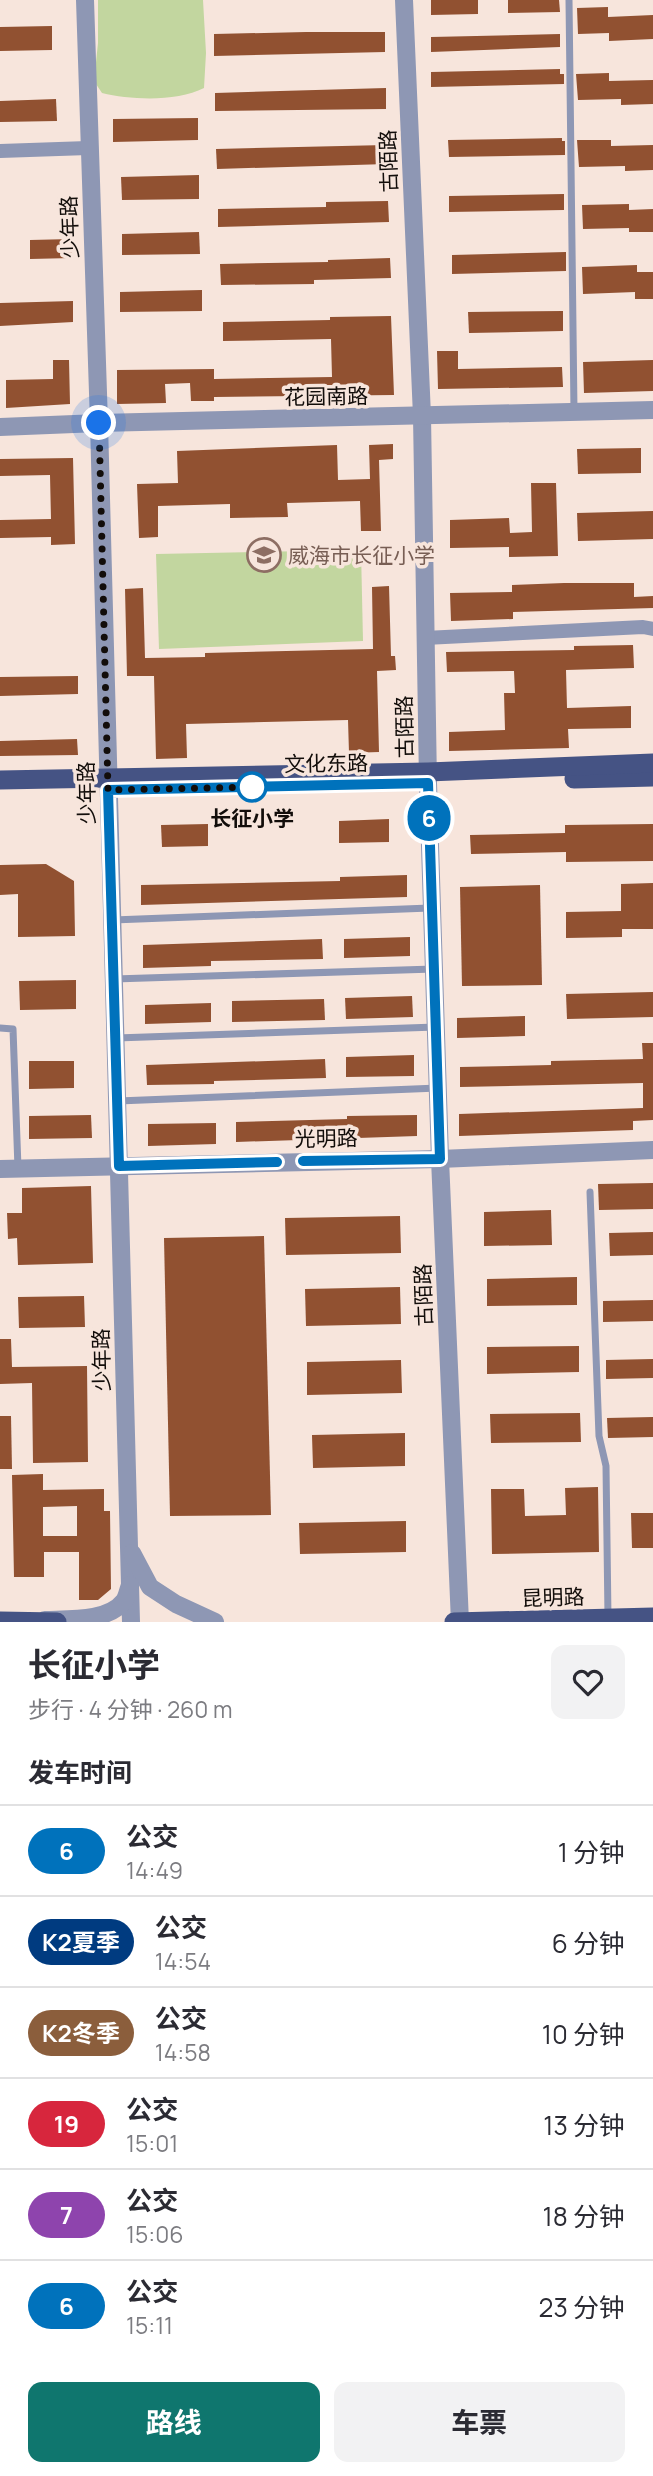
<!DOCTYPE html>
<html lang="zh">
<meta charset="utf-8">
<style>
body{margin:0;font-family:Manrope,"Noto Sans SC",sans-serif;background:#f2f2f3;color:#2b2b33;height:100vh;display:flex;flex-direction:column;font-size:26px;white-space:nowrap}
*{box-sizing:border-box;margin:0}
p{font-size:23px;color:#7c7c81}
.icon{flex:none;width:38px;height:38px;fill:none;stroke:currentColor;stroke-width:2;stroke-linecap:round;stroke-linejoin:round}
.map{position:relative;height:1622px;overflow:hidden}
.side{display:flex;flex-direction:column;background:#fff;flex:1}
.side>*{flex:none}
.badge{padding:0 14px;border-radius:23px;font-size:24px;line-height:46px}
.you{position:absolute;width:35px;height:35px;margin:-18px;border:5px solid #fff;border-radius:50%;background:#1a73e8;box-shadow:0 0 0 10px #1a73e833}
.map>.badge{position:absolute;translate:-50% -50%;box-shadow:0 0 0 4px #fff}
h2{padding:0 28px;font-size:26px;line-height:63px}
.round{display:grid;place-items:center;flex:none;width:74px;height:74px;border-radius:14px;background:#f2f2f3}
.headline{display:flex;align-items:center;justify-content:space-between;height:119px;padding:0 28px}
h1{font-size:33px;font-weight:700;line-height:52px}
.action{display:flex;gap:14px;margin-top:auto;padding:14px 28px}
.action a{flex:1;height:80px;border-radius:14px;background:#0f766e;color:#fff;font-size:28px;font-weight:700;line-height:80px;text-align:center}
.action a+a{background:#f2f2f3;color:#2b2b33}
ul{padding:0;list-style:none}
li{display:flex;align-items:center;gap:21px;height:91px;padding:0 28px;border-top:2px solid #e1e1e2}
li div{flex:1}
li b{display:block;font-size:26px}
li em{font-style:normal}
li .badge{min-width:77px;font-weight:700;text-align:center}
.map>svg:first-child{display:block}
.green{fill:#c2d69f}
.building{fill:#915131;fill-rule:evenodd}
.lines{fill:none;stroke-linecap:round;stroke-linejoin:round}
.service{stroke:#8e97b4;stroke-width:7}
.minor{stroke:#8e97b4;stroke-width:14}
.tertiary{stroke:#8e97b4;stroke-width:18}
.primary{stroke:#455384;stroke-width:19}
.line-casing{stroke:#fff;stroke-width:16}
.line{stroke:#0072bc;stroke-width:10}
.walk{stroke:#120d0a;stroke-width:7;stroke-dasharray:0 12.6}
.stop-dot{fill:#fff;stroke:#0072bc;stroke-width:3.5}
.labels{text-anchor:middle;dominant-baseline:central;stroke-width:7;stroke-linejoin:round;paint-order:stroke}
.street-label{font-size:21px;fill:#120d0a;stroke:#f7e5dc}
.education-label{font-size:21px;fill:#785e54;stroke:#f7e5dc;text-anchor:start}
.stop-label{font-size:21px;font-weight:bold;fill:#120d0a;stroke:#f7e5dc}
</style>
<div class="map">
<svg width="653" height="1622" viewBox="0 0 653 1622">
<rect width="100%" height="100%" fill="#f7e5dc"/>
<g class="green">
<path d="M98,0H203L206,53L204,88C177,102 131,100 102,93L94,81L98,43Z"/>
<path d="M361,550L363,641L159,649L156,554Z"/>
</g>
<g class="building">
<path d="M431,0H478V14L431,15Z"/>
<path d="M508,0H559L560,12L508,13Z"/>
<path d="M608,7V17L653,15V39L609,41V33L578,34L577,8Z"/>
<path d="M52,26V50L0,51V27Z"/>
<path d="M306,32H385V52L214,56V34Z"/>
<path d="M560,34V47L431,52V37Z"/>
<path d="M560,69V74H564V84L431,87V72Z"/>
<path d="M609,73V81L653,80V104L621,105V99L578,100L576,74Z"/>
<path d="M386,88V109L215,111V93Z"/>
<path d="M56,99L57,121L0,122V101Z"/>
<path d="M198,118V140L113,142V119Z"/>
<path d="M562,138V141H565V155L449,157L448,140Z"/>
<path d="M577,140H611V146L653,145V170L625,171V166L579,167Z"/>
<path d="M386,145L387,164L217,169L216,149Z"/>
<path d="M199,175V199L122,200L121,177Z"/>
<path d="M564,194V210L449,212V196Z"/>
<path d="M388,201L389,222L218,227V209L326,207V202Z"/>
<path d="M629,204V210L653,209V232H629V228L583,229L582,205Z"/>
<path d="M199,232L200,254L122,255V234Z"/>
<path d="M72,239V258L30,259V240Z"/>
<path d="M566,252V271L452,274V255Z"/>
<path d="M390,258L391,278L314,280V284L221,285L220,264L328,262V260Z"/>
<path d="M637,265V272H653V299H635V292L583,294L582,267Z"/>
<path d="M202,290V311L120,312V292Z"/>
<path d="M73,301V322L0,326V303Z"/>
<path d="M563,311V331L469,333L468,312Z"/>
<path d="M391,316L394,395L214,397V401H191L190,383L165,384L166,403L117,404V370L214,369V379L332,377L331,339L223,341V322L330,320V317Z"/>
<path d="M437,351H458V369L562,367L563,387L438,389Z"/>
<path d="M53,360H69L70,404L6,408V380L53,379Z"/>
<path d="M653,360V391L584,393L583,362Z"/>
<path d="M393,444V459L379,460L381,531H361L360,501L287,503L288,517L230,518V504L158,506V537L139,538L137,484L178,483L177,451L337,445L338,480L370,479L369,445Z"/>
<path d="M641,448V473L578,474L577,449Z"/>
<path d="M73,458L75,544L51,545V537L0,538V520L51,519L50,475L0,476V459Z"/>
<path d="M531,483H556L558,556L509,557V547L450,548V520L509,518L510,533L532,532Z"/>
<path d="M653,511V539L578,541L577,513Z"/>
<path d="M564,583H634V597L653,596V608L513,612V619L451,621L450,593L512,592V585Z"/>
<path d="M389,586L391,656H395L396,670L377,671L379,752L349,753L348,720L186,724L187,758L156,759L154,676H127L125,589L143,588L145,658L205,657V653L373,649L372,587Z"/>
<path d="M633,645L634,668L566,670L567,708L631,706V728L568,729L569,748L449,751V732L505,730L504,693H515L514,671L447,672L446,652L574,650V646Z"/>
<path d="M78,676V694L0,696V677Z"/>
<path d="M77,739L78,755L0,756V741Z"/>
<path d="M389,819V842L339,843V821Z"/>
<path d="M208,824V846L162,847L161,825Z"/>
<path d="M653,824V861L566,862V852L471,854L470,835L565,833V825Z"/>
<path d="M46,864L74,881L75,936L18,937V894L0,895V865Z"/>
<path d="M407,875V897L141,905V885L340,881V877Z"/>
<path d="M653,883V929H622V937L566,938V912L621,911V884Z"/>
<path d="M540,885L542,985L462,986L460,887Z"/>
<path d="M410,937V956L344,958V939Z"/>
<path d="M322,939L323,959L211,961V966L143,968V945Z"/>
<path d="M76,980V1009L20,1010L19,981Z"/>
<path d="M653,992V1017L567,1019L566,994Z"/>
<path d="M412,996L413,1017L346,1019L345,998Z"/>
<path d="M324,999L325,1020L232,1022V1001Z"/>
<path d="M211,1003V1022L145,1024V1005Z"/>
<path d="M525,1016V1036L457,1038V1018Z"/>
<path d="M642,1043H653V1120L633,1121V1130L459,1136V1114L643,1108V1083L460,1087V1067L551,1065V1061L643,1059Z"/>
<path d="M414,1055V1076L346,1077V1057Z"/>
<path d="M325,1059L326,1078L214,1081V1084L147,1085L146,1065Z"/>
<path d="M29,1061H74V1088L29,1089Z"/>
<path d="M91,1115L92,1138L29,1139V1116Z"/>
<path d="M417,1115V1136L236,1142V1122L347,1119V1116Z"/>
<path d="M216,1123V1144L148,1146V1124Z"/>
<path d="M653,1183V1209L599,1210L598,1184Z"/>
<path d="M91,1186L93,1263L18,1265L17,1238L8,1239L7,1213H22V1188Z"/>
<path d="M551,1210L552,1245L484,1246V1212Z"/>
<path d="M400,1216L401,1253L286,1255L285,1218Z"/>
<path d="M653,1232V1255L610,1256L609,1233Z"/>
<path d="M264,1236L271,1515L170,1516L164,1238Z"/>
<path d="M577,1277V1305L487,1306V1279Z"/>
<path d="M400,1287L401,1324L306,1326L305,1289Z"/>
<path d="M84,1296L85,1327L19,1328L18,1297Z"/>
<path d="M653,1300V1321L603,1322V1301Z"/>
<path d="M0,1339H11L12,1367L87,1366L88,1462L33,1463L32,1383L0,1384Z"/>
<path d="M579,1346V1372L487,1374V1347Z"/>
<path d="M653,1359V1378L606,1379V1360Z"/>
<path d="M401,1360L402,1393L307,1395V1362Z"/>
<path d="M580,1413L581,1442L491,1443L490,1414Z"/>
<path d="M0,1416H11L12,1469H0Z"/>
<path d="M653,1417V1437L608,1438L607,1418Z"/>
<path d="M405,1433V1466L313,1468L312,1435Z"/>
<path d="M43,1474V1490L104,1489V1511H110L111,1589L98,1600H79V1552H44V1577H14L12,1475ZM77,1506V1536H43V1507Z"/>
<path d="M598,1487L599,1552L492,1554L491,1489H524L525,1516L566,1515L565,1488Z"/>
<path d="M631,1513H653V1548H632Z"/>
<path d="M406,1521V1552L300,1554L299,1523Z"/>
</g>
<g class="lines">
<g class="service">
<path d="M569,0L574,411"/>
<path d="M113,920L430,908"/>
<path d="M114,979L434,969"/>
<path d="M0,1028L13,1029L18,1168"/>
<path d="M116,1038L436,1027"/>
<path d="M118,1101L438,1088"/>
<path d="M590,1192L599,1436L606,1466L608,1617"/>
</g>
<g class="minor">
<path d="M0,151L88,148"/>
<path d="M425,638L643,627L653,629"/>
</g>
<g class="tertiary">
<path d="M85,0L99,423L131,1622"/>
<path d="M404,0L422,416L428,783L440,1159L460,1622"/>
<path d="M0,427L99,423L653,410"/>
<path d="M0,1169L440,1159L653,1150"/>
<path d="M132,1553L150,1587L176,1604L215,1622"/>
<path d="M45,1620C68,1619 108,1622 124,1601C127,1597 128,1590 130,1585"/>
</g>
<g class="primary">
<path d="M574,779L653,777"/>
<path d="M0,780L428,772L653,763"/>
<path d="M0,1621L57,1622"/>
<path d="M454,1622L653,1617"/>
</g>
</g>
<g class="lines">
<g class="line-casing">
<path id="line" d="M277,1162L119,1166L108,790L428,783L440,1159L303,1161"/>
</g>
<use href="#line" class="line"/>
<path class="walk" d="M99,423L108,790L252,787"/>
</g>
<defs>
<g id="school-ring" transform="scale(1.75)"><circle r="9.5" fill="#f7e5dc" stroke="#8d6e63" stroke-width="1.5"/><path d="M0-5L7-2L0 1L-7-2ZM-4 1L0 2.5L4 1V4Q0 6-4 4Z" fill="#8d6e63"/></g>
</defs>
<g fill-rule="evenodd">
<use href="#school-ring" x="264" y="555"/>
</g>
<circle class="stop-dot" cx="252" cy="787" r="14"/>
<g class="labels">
<g class="street-label">
<text transform="translate(388 161) rotate(-92)">古陌路</text>
<text transform="translate(69 227) rotate(-92)">少年路</text>
<text transform="translate(326 396) rotate(-1)">花园南路</text>
<text transform="translate(404 727) rotate(-91)">古陌路</text>
<text transform="translate(326 763) rotate(-1)">文化东路</text>
<text transform="translate(86 793) rotate(-91)">少年路</text>
<text transform="translate(326 1138) rotate(-1)">光明路</text>
<text transform="translate(423 1295) rotate(-92)">古陌路</text>
<text transform="translate(101 1360) rotate(-91)">少年路</text>
<text transform="translate(553 1597) rotate(-2)">昆明路</text>
</g>
<g class="education-label">
<text x="288" y="555">威海市长征小学</text>
</g>
<g class="stop-label">
<text x="252" y="818">长征小学</text>
</g>
</g>
</svg>
<div class="you" style="left:99px;top:423px"></div>
<b class="badge" style="left:429px;top:818px;background:#0072bc;color:#fff">6</b>
</div>
<section class="side">
<div class="headline"><div><h1>长征小学</h1><p>步行 · 4 分钟 · 260 m</p></div><a class="round"><svg class="icon" aria-label="heart" viewBox="0 0 24 24"><path d="M12 20l-8-8c-3-5 5-10 8-4 3-6 11-1 8 4z"/></svg></a></div>
<h2>发车时间</h2>
<ul>
<li><span class="badge" style="background:#0072bc;color:#fff">6</span><div><b>公交</b><p>14:49</p></div><em>1 分钟</em></li>
<li><span class="badge" style="background:#003b80;color:#fff">K2夏季</span><div><b>公交</b><p>14:54</p></div><em>6 分钟</em></li>
<li><span class="badge" style="background:#8b5e3c;color:#fff">K2冬季</span><div><b>公交</b><p>14:58</p></div><em>10 分钟</em></li>
<li><span class="badge" style="background:#d7263d;color:#fff">19</span><div><b>公交</b><p>15:01</p></div><em>13 分钟</em></li>
<li><span class="badge" style="background:#8e44ad;color:#fff">7</span><div><b>公交</b><p>15:06</p></div><em>18 分钟</em></li>
<li><span class="badge" style="background:#0072bc;color:#fff">6</span><div><b>公交</b><p>15:11</p></div><em>23 分钟</em></li>
</ul>
<div class="action"><a>路线</a><a>车票</a></div>
</section>
